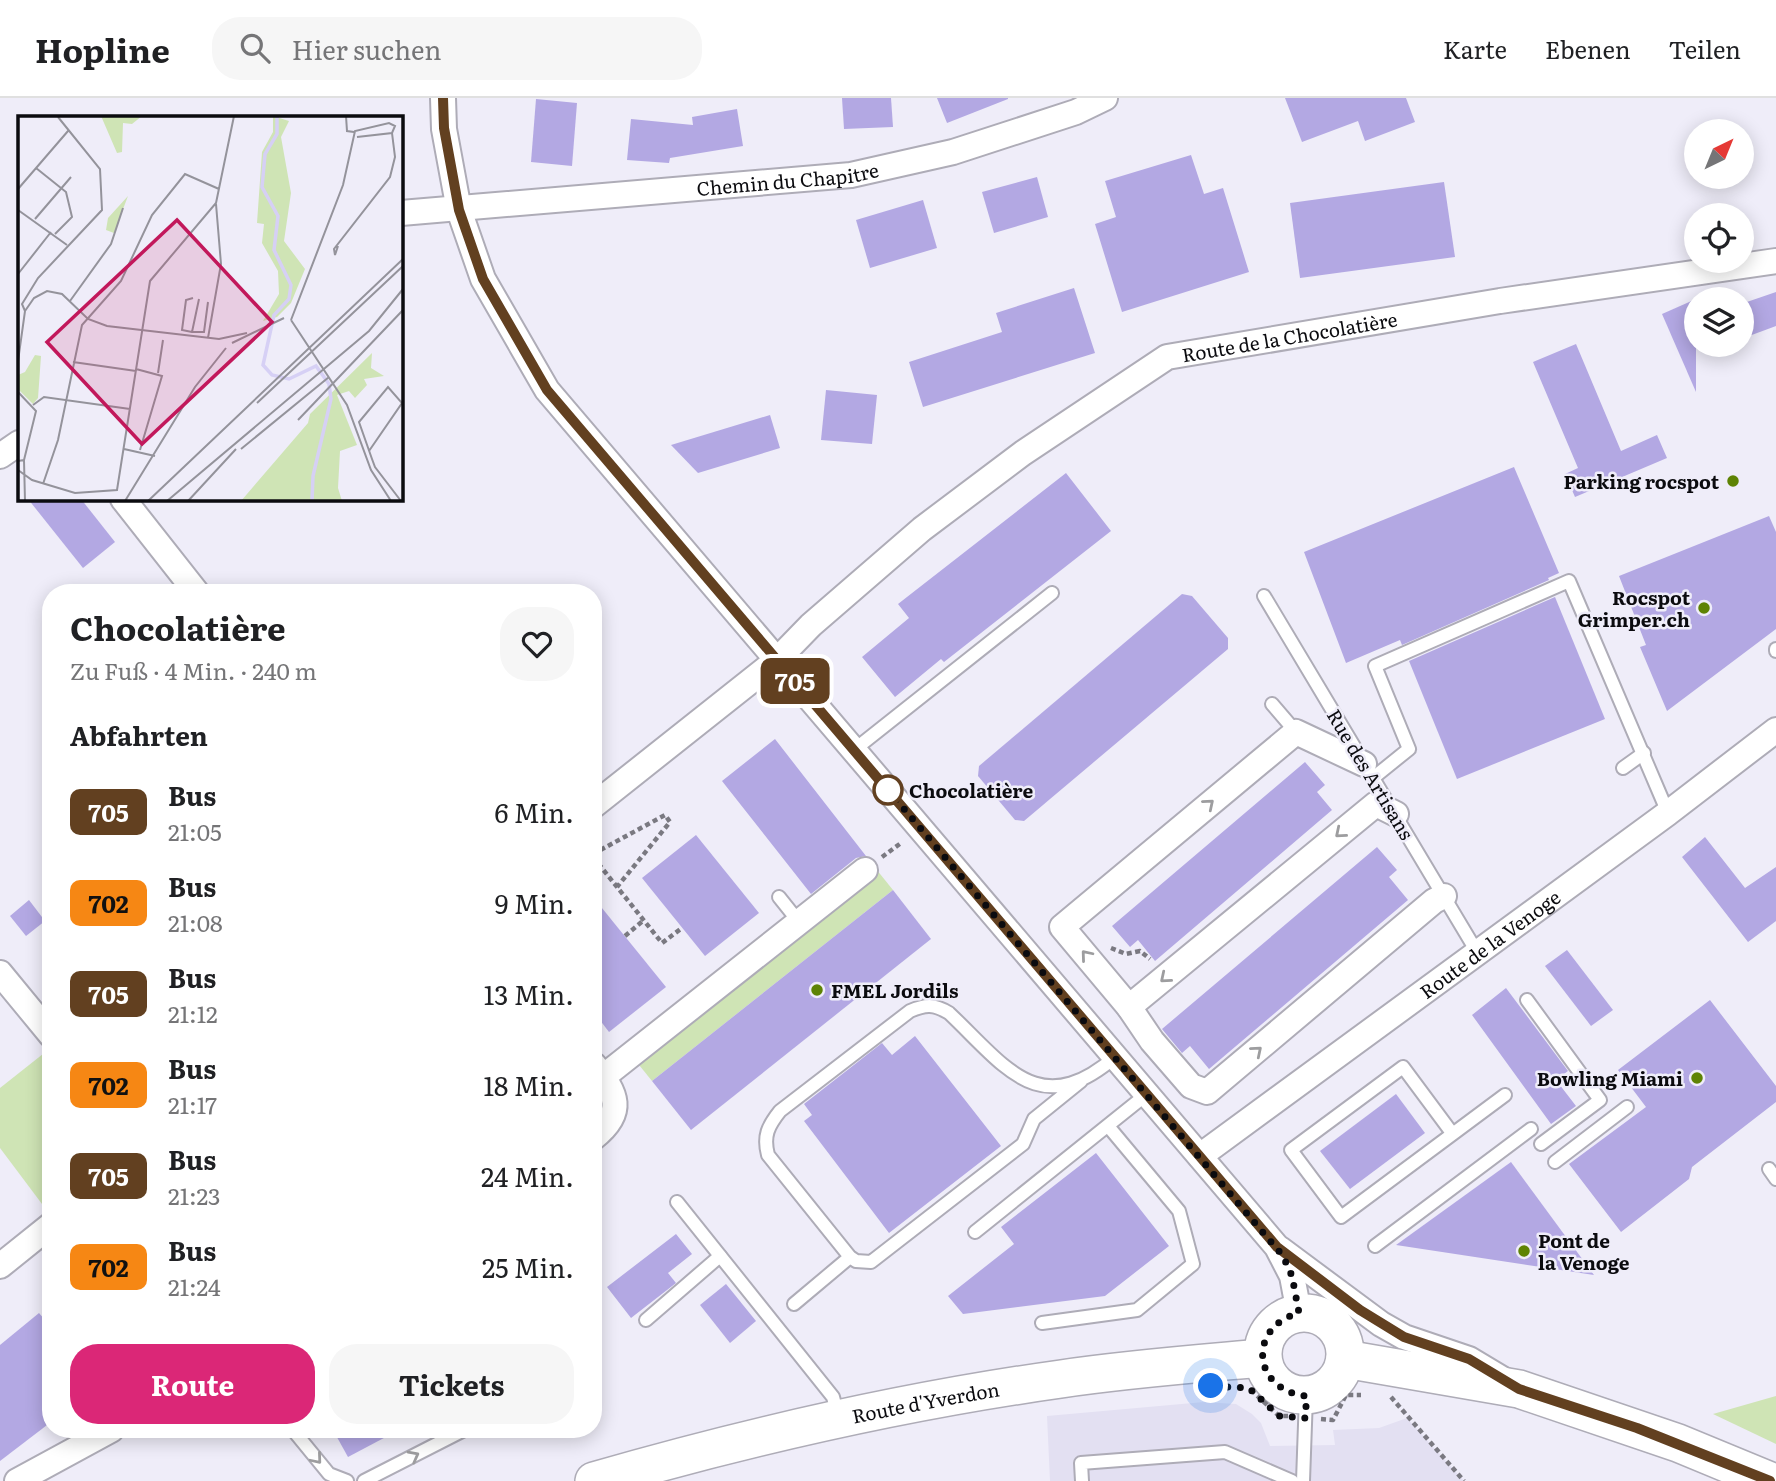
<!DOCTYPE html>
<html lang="de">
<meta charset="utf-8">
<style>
body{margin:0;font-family:Literata,serif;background:#f6f6f6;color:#202124;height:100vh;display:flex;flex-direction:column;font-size:26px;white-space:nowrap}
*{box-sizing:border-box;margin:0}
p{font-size:23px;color:#757577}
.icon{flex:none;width:38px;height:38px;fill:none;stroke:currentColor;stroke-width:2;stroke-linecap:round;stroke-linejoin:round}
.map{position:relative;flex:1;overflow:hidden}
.drawer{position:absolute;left:42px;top:486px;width:560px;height:854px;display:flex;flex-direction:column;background:#fff;border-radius:28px;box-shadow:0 4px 18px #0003}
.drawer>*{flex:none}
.badge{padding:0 14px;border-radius:10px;font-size:24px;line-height:46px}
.needle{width:46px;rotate:43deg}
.controls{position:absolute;left:1684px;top:21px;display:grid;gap:14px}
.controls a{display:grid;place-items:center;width:70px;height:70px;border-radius:50%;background:#fff;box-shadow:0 4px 18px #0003;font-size:35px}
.you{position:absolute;width:35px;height:35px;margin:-18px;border:5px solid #fff;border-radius:50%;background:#1a73e8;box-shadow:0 0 0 10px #1a73e833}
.map>.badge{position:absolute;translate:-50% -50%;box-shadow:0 0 0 4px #fff}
h2{padding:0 28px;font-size:26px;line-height:63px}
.round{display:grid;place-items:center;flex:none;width:74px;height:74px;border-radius:28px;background:#f6f6f6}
.overview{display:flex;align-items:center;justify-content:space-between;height:119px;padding:0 28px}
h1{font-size:33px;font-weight:700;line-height:52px}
.action{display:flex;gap:14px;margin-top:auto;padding:14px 28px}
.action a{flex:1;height:80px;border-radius:28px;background:#db2777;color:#fff;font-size:28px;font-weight:700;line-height:80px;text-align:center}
.action a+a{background:#f6f6f6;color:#202124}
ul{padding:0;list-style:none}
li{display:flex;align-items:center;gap:21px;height:91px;padding:0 28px}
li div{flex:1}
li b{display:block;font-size:26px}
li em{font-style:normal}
li .badge{min-width:77px;font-weight:700;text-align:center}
header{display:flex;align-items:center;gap:42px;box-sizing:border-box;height:98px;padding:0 35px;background:#fff;border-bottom:2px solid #e0e0e0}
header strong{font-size:33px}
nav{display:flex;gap:38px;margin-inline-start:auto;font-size:24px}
.search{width:490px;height:63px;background:#f6f6f6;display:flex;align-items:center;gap:18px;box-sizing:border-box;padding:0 24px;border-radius:28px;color:#757577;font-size:26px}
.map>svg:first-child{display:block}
.built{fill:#e3e0f2}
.green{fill:#cfe4b5}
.building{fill:#b3a8e3}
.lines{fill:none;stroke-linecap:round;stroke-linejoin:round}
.service-casing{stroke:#aeacb7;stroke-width:16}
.minor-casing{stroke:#aeacb7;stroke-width:28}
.secondary-casing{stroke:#aeacb7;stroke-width:40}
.path{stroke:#7a7981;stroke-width:4.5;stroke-dasharray:5 3.5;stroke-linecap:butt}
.service{stroke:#fff;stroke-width:12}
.minor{stroke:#fff;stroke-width:24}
.secondary{stroke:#fff;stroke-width:37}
.oneway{stroke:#9d9d9f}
.line-casing{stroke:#fff;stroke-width:16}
.line{stroke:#624020;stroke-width:10}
.walk{stroke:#0b0b0f;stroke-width:7;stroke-dasharray:0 12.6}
.poi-dot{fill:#5e8304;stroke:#efedf9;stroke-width:2.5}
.stop-dot{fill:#fff;stroke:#624020;stroke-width:3.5}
.labels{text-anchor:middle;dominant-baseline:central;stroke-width:5;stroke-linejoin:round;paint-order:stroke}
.street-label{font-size:19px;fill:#0b0b0f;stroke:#efedf9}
.poi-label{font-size:19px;font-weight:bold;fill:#0b0b0f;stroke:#efedf9;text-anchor:end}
.stop-label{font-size:19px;font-weight:bold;fill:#0b0b0f;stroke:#efedf9;text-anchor:start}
.inset-river{fill:none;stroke:#d6d0f5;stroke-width:3.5}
.inset-road{fill:none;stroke:#94939b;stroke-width:2}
.view{fill:#c2185b;fill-opacity:0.15;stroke:#c2185b;stroke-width:3.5}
.inset-edge{fill:none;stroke:#0b0b0f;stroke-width:3.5}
</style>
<header>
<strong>Hopline</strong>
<div class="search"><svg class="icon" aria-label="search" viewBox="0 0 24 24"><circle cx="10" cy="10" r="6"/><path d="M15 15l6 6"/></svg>Hier suchen</div>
<nav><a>Karte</a><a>Ebenen</a><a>Teilen</a></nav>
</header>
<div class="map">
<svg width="1776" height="1383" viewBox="0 0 1776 1383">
<rect width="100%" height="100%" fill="#efedf9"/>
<path class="built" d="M1204,1304L1236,1306L1252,1316L1261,1325L1270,1348L1335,1347L1333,1332L1379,1330L1407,1320L1464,1383H1050L1047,1318Z"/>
<g class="green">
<path d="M872,766L893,792L652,983L631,957Z"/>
<path d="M48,952L51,955V1105L45,1110L0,1050V990Z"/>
<path d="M1776,1298V1346L1713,1316Z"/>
</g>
<g class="building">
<path d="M842,0H891L893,29L844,31Z"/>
<path d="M937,0H1008V1L947,25Z"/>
<path d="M1285,0H1406L1415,24L1365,43L1358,23L1302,44Z"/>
<path d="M536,1L577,5L572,68L531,64Z"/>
<path d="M737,11L743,48L670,60L669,65L627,62L631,21L693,27L692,19Z"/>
<path d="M1191,57L1204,96L1223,90L1249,174L1122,214L1095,126L1116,119L1105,83Z"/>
<path d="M1037,79L1048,119L994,135L982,94Z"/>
<path d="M1444,84L1455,159L1300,180L1290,105Z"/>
<path d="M923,102L937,150L870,170L856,122Z"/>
<path d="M1074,190L1095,255L923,309L909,264L1002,234L996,215Z"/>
<path d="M1776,194V228L1741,241V206Z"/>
<path d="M1696,201V294L1662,216Z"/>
<path d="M1576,246L1621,353L1657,337L1667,360L1575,399L1565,376L1578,370L1533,264Z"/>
<path d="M826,292L877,297L872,346L821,342Z"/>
<path d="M770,317L780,350L698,375L671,347Z"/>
<path d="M1514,369L1559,475L1548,480L1549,482L1402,547L1400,542L1346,565L1304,454Z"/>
<path d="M1066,375L1111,433L944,564L941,561L895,599L862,559L909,520L898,506Z"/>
<path d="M28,401H81L115,444L83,470Z"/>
<path d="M1769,418L1776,434V531L1667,613L1640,549L1646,547L1619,478Z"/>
<path d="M1182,496L1192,498L1228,540V551L1024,723L1015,722L978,678L979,668Z"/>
<path d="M1555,499L1605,621L1457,681L1409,563Z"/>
<path d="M775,641L866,758L856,760L811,796L722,683Z"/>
<path d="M1305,664L1325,687L1317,694L1332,712L1155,863L1138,842L1130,849L1112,828Z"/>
<path d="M696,737L759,815L705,858L642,780Z"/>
<path d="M1705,739L1745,790L1776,769V823L1748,844L1682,759Z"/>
<path d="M1377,749L1397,772L1389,779L1408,802L1209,971L1190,948L1182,955L1162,931Z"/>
<path d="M893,792L931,841L691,1032L652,983Z"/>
<path d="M593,799L666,889L609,934L593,913Z"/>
<path d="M29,802L45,823L26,838L10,818Z"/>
<path d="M1567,852L1613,912L1591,928L1545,868Z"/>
<path d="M1506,890L1568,973L1556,982L1576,1008L1551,1026L1472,917Z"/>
<path d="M1710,902L1776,988V1004L1692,1069L1689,1081L1621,1134L1569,1066L1646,1009L1618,972Z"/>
<path d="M915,938L1001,1048L889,1135L804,1023L812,1017L804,1006L882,945L892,957Z"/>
<path d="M1396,996L1425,1035L1350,1091L1320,1053Z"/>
<path d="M1096,1055L1169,1148L1105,1198L963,1216L948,1198L1014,1146L1001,1129Z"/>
<path d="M1511,1064L1594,1177L1396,1147Z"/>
<path d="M676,1136L692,1156L668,1175L676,1185L631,1220L607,1189Z"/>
<path d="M726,1186L756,1223L730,1245L700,1207Z"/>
<path d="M39,1215L51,1229V1324L0,1363V1247Z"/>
<path d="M333,1332H399L348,1359Z"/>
</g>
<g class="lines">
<g class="service-casing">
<g id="service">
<path d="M1264,498L1477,854"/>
<path d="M1776,551V553"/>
<path d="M1272,606L1296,634"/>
<path d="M854,652L1052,495"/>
<path d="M1623,670L1644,655"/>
<path d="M1373,680L1409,651L1375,568L1569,483L1668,715"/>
<path d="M779,799L799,824"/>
<path d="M1527,902L1600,1002L1541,1046"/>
<path d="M1081,983L1034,1021L1023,1046L871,1164L856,1163L850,1159L768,1057C763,1038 768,1028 780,1013L910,913C926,906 934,906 949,915C1005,968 1039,1024 1115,959"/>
<path d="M1452,1035L1403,969L1291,1052L1341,1119L1505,997"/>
<path d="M1555,1064L1627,1009"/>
<path d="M1769,1071L1776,1081"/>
<path d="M677,1104L833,1299L838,1318"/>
<path d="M975,1134L1147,996"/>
<path d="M1375,1148L1531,1031"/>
<path d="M794,1206L850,1159"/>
<path d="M646,1222L720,1158"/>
<path d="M1042,1225L1137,1212L1193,1166L1179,1113L1108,1028"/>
<path d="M293,1332L329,1376L347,1383"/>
<path d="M364,1383L464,1332"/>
<path d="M1082,1383L1081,1365L1225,1354L1292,1383"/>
<path d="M1303,1383L1306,1298"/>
</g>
</g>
<g class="minor-casing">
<g id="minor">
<path d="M443,0L444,31L459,112L483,181L547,292L1277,1149L1292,1178L1299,1215"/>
<path id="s1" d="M401,115L851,77L953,54L1076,14L1105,0"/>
<path d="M0,358L19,345"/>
<path d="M123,401L197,495"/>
<path id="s2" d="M593,708L777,562L811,527L922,431L1023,355L1167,259L1500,203L1776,163"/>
<path d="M1396,716L1376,706L1129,909L1152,943L1191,988L1207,994L1434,803L1444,798"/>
<path d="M0,875L51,937"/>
<path d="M1129,909L1062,829L1296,634L1364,666"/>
<path d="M603,979L865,772"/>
<path d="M593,1040C626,1014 617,996 594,967"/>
<path id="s3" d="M1200,1058L1668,715L1776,632"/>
<path d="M1280,1151L1381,1226L1404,1239L1469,1261L1504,1282"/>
<path d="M0,1168L51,1127"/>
<path d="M17,1383L111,1332"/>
</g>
</g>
<g class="secondary-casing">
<g id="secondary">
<circle cx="1304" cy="1256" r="41"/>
<path d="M1345,1261L1519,1291L1678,1345L1770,1383"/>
<path id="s4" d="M594,1383C747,1339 903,1303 1061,1281C1128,1271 1195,1266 1262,1260"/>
</g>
</g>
<g class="path">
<path d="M593,756L665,717L670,724L617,789"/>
<path d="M593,759L662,845L682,830"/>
<path d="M882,759L901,745"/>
<path d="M625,838L644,822"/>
<path d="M1111,850L1126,856L1140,853L1150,861"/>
<path d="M1251,1292L1279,1318H1288"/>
<path d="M1391,1299L1464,1383"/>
<path d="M1321,1321L1333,1322L1346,1297H1361"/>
</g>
<use href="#service" class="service"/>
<use href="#minor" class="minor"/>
<use href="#secondary" class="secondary"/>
</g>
<defs><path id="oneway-chevron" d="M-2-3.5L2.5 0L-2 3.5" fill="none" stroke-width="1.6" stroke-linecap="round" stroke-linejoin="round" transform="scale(1.75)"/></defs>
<g class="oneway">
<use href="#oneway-chevron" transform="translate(1209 706) rotate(-40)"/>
<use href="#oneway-chevron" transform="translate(1340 735) rotate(140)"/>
<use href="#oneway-chevron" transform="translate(1086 857) rotate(-130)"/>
<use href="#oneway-chevron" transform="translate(1165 880) rotate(140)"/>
<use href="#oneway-chevron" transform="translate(1257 953) rotate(-40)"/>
<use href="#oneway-chevron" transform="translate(414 1358) rotate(-28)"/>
<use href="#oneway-chevron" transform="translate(317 1361) rotate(50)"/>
</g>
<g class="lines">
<g class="line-casing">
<path id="line" d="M443,0L444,30L459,112L483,181L547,292L1277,1149L1360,1212L1404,1239L1469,1261L1519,1291L1637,1330L1770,1383"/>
</g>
<use href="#line" class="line"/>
<path class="walk" d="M888,692L1283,1158L1292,1178L1299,1215C1247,1229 1252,1292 1306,1298V1320L1279,1318L1249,1290L1211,1288"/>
</g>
<g class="poi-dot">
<circle cx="1733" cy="383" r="7"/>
<circle cx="1704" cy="510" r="7"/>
<circle cx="817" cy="892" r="7"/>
<circle cx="1697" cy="980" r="7"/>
<circle cx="1524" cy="1153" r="7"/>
</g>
<circle class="stop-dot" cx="888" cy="692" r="14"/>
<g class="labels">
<g class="street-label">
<text stroke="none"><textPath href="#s1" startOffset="388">Chemin du Chapitre</textPath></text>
<text stroke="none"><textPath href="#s2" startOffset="854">Route de la Chocolatière</textPath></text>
<text transform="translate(1371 676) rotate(59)">Rue des Artisans</text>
<text stroke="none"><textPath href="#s3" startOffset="359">Route de la Venoge</textPath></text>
<text stroke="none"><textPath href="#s4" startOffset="341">Route d'Yverdon</textPath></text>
</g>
<g class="poi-label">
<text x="1719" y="383">Parking rocspot</text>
<text x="1690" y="499">Rocspot<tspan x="1690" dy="22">Grimper.ch</tspan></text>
<text x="831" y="892" text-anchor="start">FMEL Jordils</text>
<text x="1683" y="980">Bowling Miami</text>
<text x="1538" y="1142" text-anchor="start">Pont de<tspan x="1538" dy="22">la Venoge</tspan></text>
</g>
<g class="stop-label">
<text x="909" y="692">Chocolatière</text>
</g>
</g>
<g transform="translate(18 18)">
<rect width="385" height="385" fill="#efedf9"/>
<path d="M83,0H124L114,8L105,7L104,36L99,37ZM255,0L271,5L263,21L273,77L266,125L287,153L273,187L259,201L245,205L261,178L260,155L244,127L246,108L239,107L244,36L255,16ZM110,80L96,117L88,114L90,102ZM354,237L353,252L366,260L346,263L349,269L337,282L331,275L319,279L339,329L322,335L320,372L324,385H223L290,307L292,298ZM17,239L23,240L20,282L15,288L0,273V259L7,256Z" fill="#cfe4b5"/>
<path class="inset-river" d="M259,0V18L247,38L244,71L260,100L256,134L273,169L271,183L256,199L245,249L254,259L271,263L298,250L311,268L313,283L295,360L294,385"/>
<path class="inset-road" d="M328,0L329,15L336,16M18,52L48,76L54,101L37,118M0,73L50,15M0,94L49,129M17,103L53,61M320,130L317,139L316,133L372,61L377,41L374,17M0,158L33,116M181,183L174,216H186L190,186M52,185L93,128L105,92M7,195L4,188L20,162L84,94L82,53L40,1M273,204L325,69L337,15L371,7L377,10L374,17L339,21M273,204L329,289L353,354L373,385M174,216L164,214L168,184L175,182M190,222L203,148L198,88M214,227L266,202M0,245L7,195L16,182L29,175L44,178L70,203L89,210L201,223L229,217M55,246L118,255M118,253L144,260L122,334M140,257L145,224M0,276L18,295L6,344L0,345M239,287L385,150M15,289L26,281L112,293M280,304L385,194M106,333L137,340M223,333L311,261M351,335L384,287L370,271L341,306L354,343L357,351L383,385M6,344L7,385M0,354L14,364L57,377L99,374L132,165L198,87L216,0M25,368L40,324L64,209L103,165L134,99L167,58L201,73M107,385L177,271L208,232M130,385L385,143M149,385L351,215L385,173M170,385L218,333"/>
<path class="view" d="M159,104L254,206L124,328L29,226Z"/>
<rect width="385" height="385" class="inset-edge"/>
</g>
</svg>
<div class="controls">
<a><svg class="needle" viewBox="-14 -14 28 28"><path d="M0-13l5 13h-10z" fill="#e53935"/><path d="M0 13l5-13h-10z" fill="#757577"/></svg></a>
<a><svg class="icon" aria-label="locate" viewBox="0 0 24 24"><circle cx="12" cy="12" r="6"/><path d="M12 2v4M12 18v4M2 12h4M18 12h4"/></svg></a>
<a><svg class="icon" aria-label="layers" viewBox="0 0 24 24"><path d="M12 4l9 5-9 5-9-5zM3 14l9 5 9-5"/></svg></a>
</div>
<div class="you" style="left:1211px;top:1288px"></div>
<b class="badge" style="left:795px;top:583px;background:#624020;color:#fff">705</b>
<section class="drawer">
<div class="overview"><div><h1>Chocolatière</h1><p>Zu Fuß · 4 Min. · 240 m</p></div><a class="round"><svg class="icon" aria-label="heart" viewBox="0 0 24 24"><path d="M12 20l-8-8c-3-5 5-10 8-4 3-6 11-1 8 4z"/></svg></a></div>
<h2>Abfahrten</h2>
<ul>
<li><span class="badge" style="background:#624020;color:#fff">705</span><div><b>Bus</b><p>21:05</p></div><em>6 Min.</em></li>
<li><span class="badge" style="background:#f68714;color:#111">702</span><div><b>Bus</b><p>21:08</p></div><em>9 Min.</em></li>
<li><span class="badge" style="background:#624020;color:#fff">705</span><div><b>Bus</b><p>21:12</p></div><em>13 Min.</em></li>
<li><span class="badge" style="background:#f68714;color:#111">702</span><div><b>Bus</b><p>21:17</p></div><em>18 Min.</em></li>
<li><span class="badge" style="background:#624020;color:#fff">705</span><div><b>Bus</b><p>21:23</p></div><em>24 Min.</em></li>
<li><span class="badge" style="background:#f68714;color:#111">702</span><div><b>Bus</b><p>21:24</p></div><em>25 Min.</em></li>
</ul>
<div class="action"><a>Route</a><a>Tickets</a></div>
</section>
</div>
